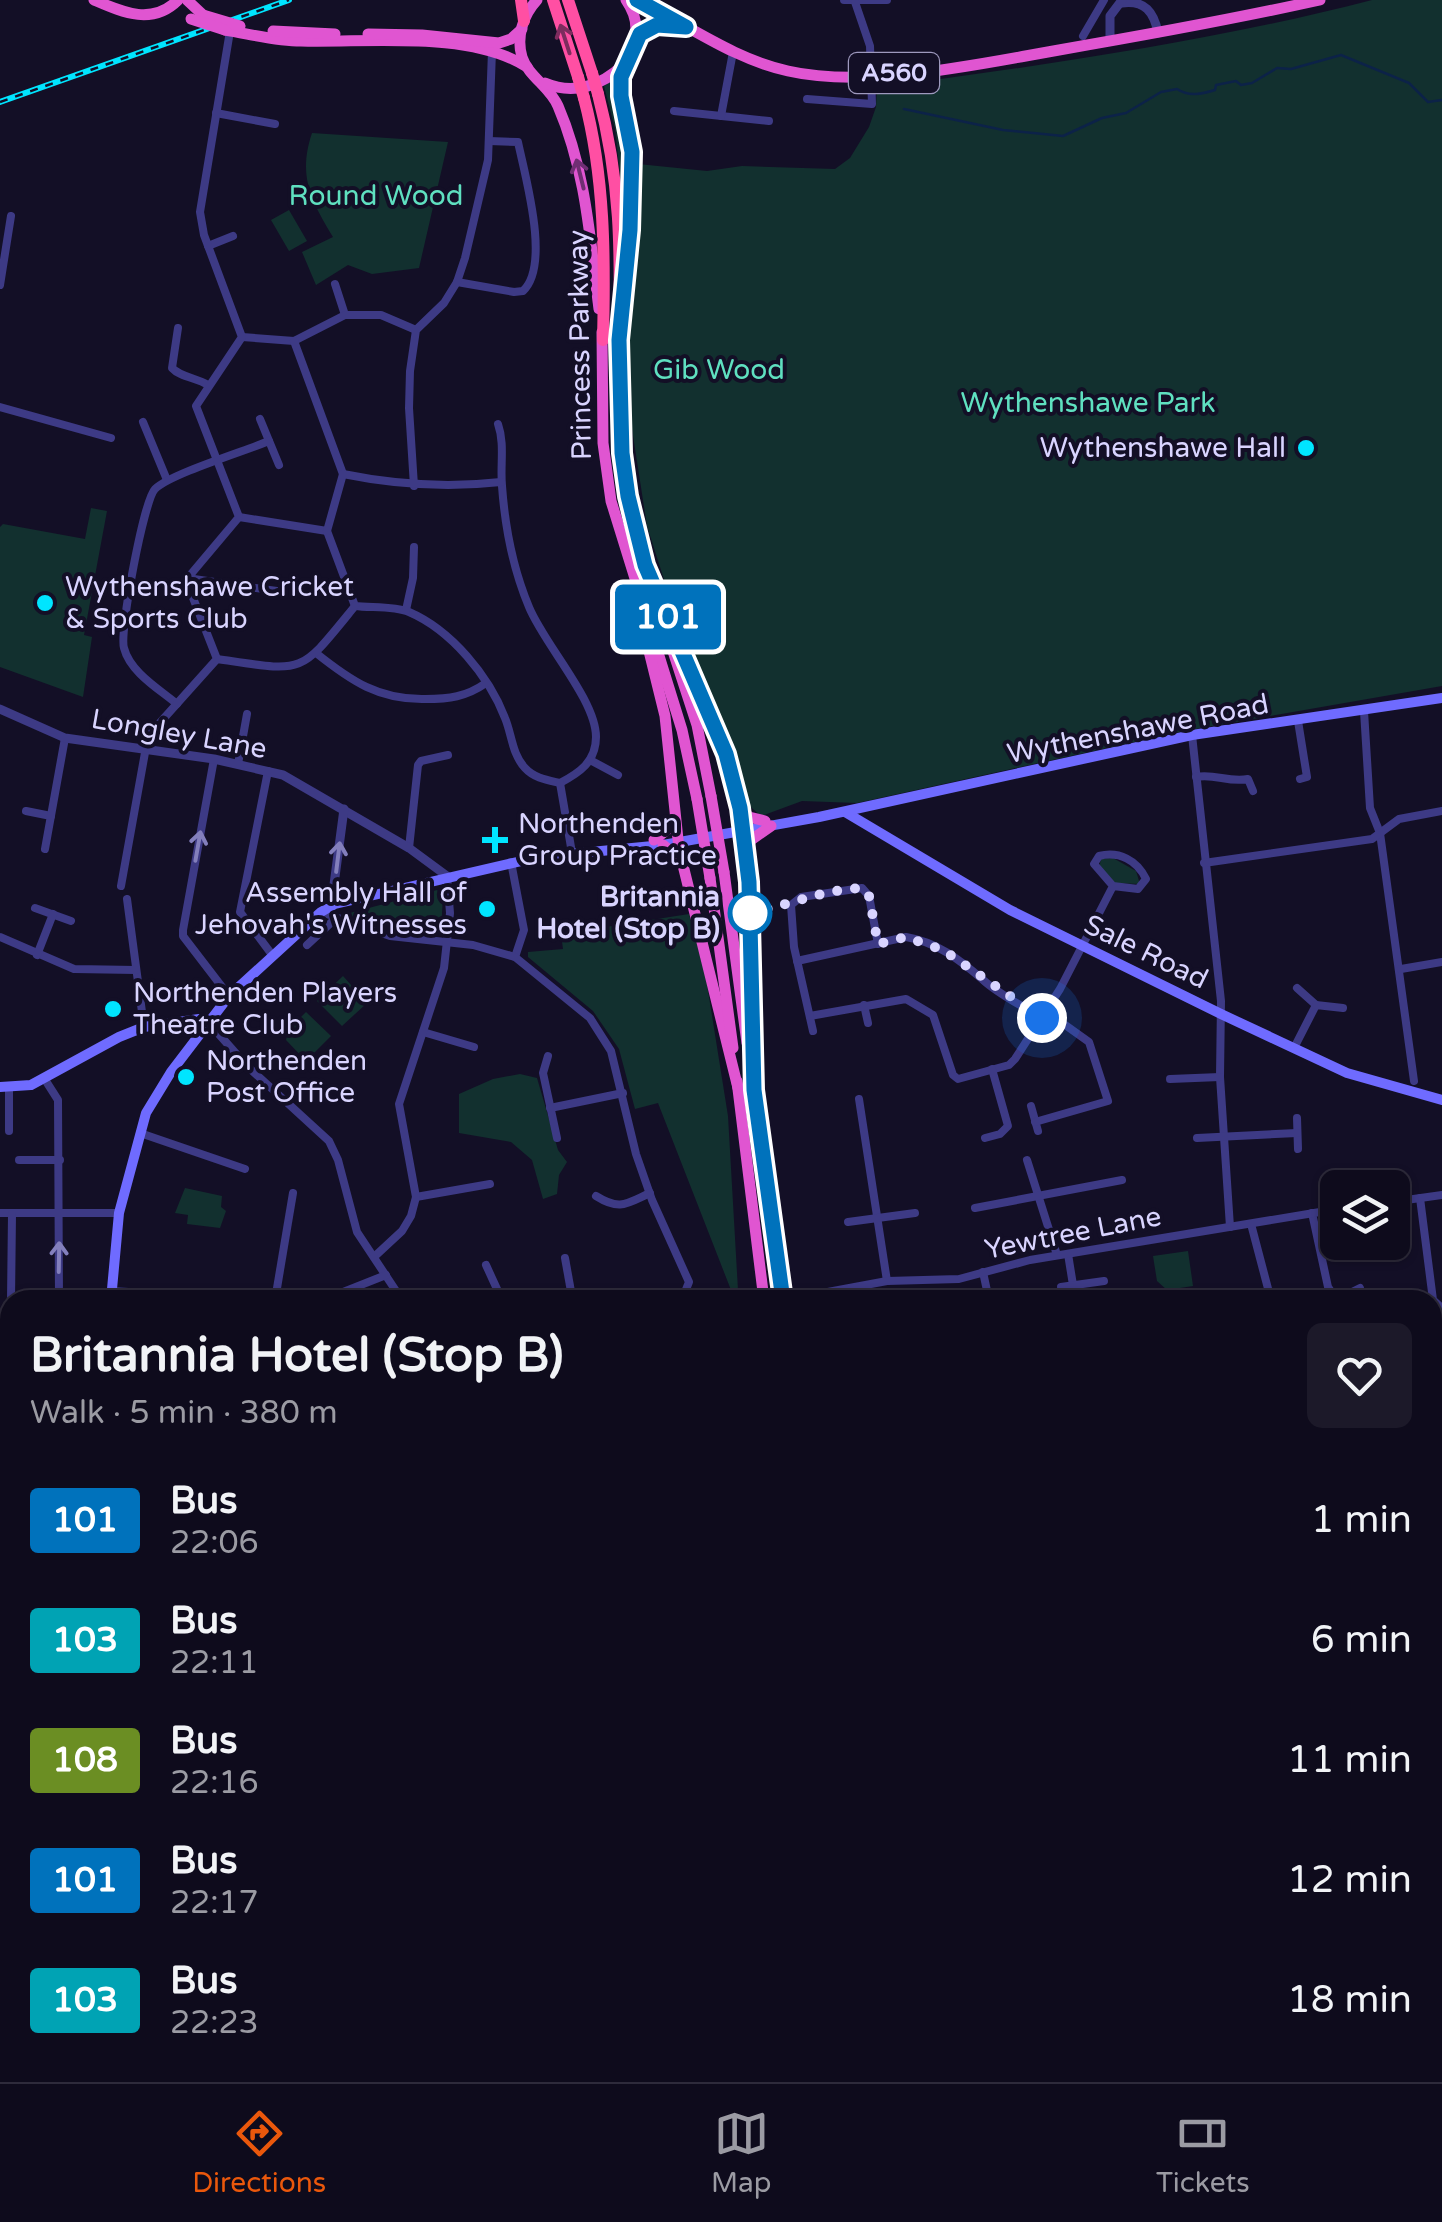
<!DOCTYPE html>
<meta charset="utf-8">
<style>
body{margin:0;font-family:"Varela Round",sans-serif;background:#1c1929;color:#f1f3f6;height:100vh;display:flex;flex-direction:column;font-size:38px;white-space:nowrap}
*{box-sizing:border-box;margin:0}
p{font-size:32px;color:#9b9ba3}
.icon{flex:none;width:55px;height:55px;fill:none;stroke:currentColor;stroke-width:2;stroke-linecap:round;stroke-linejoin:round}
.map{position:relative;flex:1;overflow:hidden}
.side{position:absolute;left:0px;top:1290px;width:1442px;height:792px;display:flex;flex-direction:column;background:#0e0b1c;border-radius:30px 30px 0 0;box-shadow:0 2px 8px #0004,0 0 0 2px #2e2b3b}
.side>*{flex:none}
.badge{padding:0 20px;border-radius:8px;font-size:35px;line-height:65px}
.buttons{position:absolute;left:1320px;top:1170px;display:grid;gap:20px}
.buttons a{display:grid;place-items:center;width:90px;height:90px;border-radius:15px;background:#0e0b1c;box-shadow:0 2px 8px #0004,0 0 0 2px #2e2b3b;font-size:50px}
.you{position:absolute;width:50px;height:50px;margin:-25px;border:8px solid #fff;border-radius:50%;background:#1a73e8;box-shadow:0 0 0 15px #1a73e833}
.map>.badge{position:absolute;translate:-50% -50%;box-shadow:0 0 0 5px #fff}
.round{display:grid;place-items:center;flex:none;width:105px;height:105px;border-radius:15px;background:#1c1929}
.head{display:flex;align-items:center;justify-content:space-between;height:170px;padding:0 30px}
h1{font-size:48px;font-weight:700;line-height:75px}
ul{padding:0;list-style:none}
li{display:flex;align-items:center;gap:30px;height:120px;padding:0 30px}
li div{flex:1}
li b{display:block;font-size:38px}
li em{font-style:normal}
li .badge{min-width:110px;font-weight:700;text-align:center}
.tab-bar{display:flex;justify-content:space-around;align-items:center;height:140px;border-top:2px solid #2e2b3b;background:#0e0b1c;font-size:28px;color:#9b9ba3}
.tab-bar a{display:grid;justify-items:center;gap:5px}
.tab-bar .selected{color:#ea580c}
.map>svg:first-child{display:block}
.green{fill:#12302f}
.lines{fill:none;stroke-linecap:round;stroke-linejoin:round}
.stream{stroke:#0c2248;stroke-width:2.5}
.minor{stroke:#3d3a85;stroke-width:8}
.tertiary{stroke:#3d3a85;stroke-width:9}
.secondary{stroke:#6f6bff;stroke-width:10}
.trunk{stroke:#e055d1;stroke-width:11}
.motorway{stroke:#ff4fa3;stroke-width:12}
.rail-casing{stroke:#00e5ff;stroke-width:6}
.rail{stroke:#130f26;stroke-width:2.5;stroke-dasharray:8;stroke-linecap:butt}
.trunk-bridge{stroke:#e055d1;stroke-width:11}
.motorway-bridge{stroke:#ff4fa3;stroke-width:12}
.oneway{stroke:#7d2c5e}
.oneway2{stroke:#6f2e73}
.oneway3{stroke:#837fbc}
.line-casing{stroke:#fff;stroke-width:22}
.line{stroke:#0072bc;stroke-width:15}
.walk{stroke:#d9d4ff;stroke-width:10;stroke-dasharray:0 18}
.poi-dot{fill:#00e5ff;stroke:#130f26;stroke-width:4}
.stop-dot{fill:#fff;stroke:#0072bc;stroke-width:5}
.labels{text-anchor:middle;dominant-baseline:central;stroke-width:8;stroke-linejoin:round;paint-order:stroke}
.shield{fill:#130f26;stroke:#9e99be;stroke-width:2.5}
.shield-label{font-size:25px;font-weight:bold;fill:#d9d4ff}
.park-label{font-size:28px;fill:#5fe0c0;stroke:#130f26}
.street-label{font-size:28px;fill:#d9d4ff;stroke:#130f26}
.poi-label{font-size:28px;fill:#d9d4ff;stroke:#130f26;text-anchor:start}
.stop-label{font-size:28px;font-weight:bold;fill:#d9d4ff;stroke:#130f26;text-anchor:end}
</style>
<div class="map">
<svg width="1442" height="2082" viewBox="0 0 1442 2082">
<rect width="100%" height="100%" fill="#130f26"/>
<g class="green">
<path d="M1372,0H1442V686L1184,731L857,803L802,801L761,816L746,803L724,731L674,611L647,526L632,429L628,345L638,164L707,171L742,166L835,169L850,158L869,127L876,107L877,88C1044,65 1210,42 1372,0Z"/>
<path d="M617,77L626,131L625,221L615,129L604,86Z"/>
<path d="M312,133L448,142L419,268L372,274L348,265L316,285L302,252L333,237C310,199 298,175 312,133Z"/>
<path d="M289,210L307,241L289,251L271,220Z"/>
<path d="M91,508L107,511L84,635L92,637L83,697L0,667V527L3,524L85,539Z"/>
<path d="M1113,858L1136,871L1140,884L1114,883L1099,868L1101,859Z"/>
<path d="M437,890L443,895L441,932L437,935L385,929L349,919L346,914Z"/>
<path d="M689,914L706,978L728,1116L738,1290H731L658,1103L635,1109L619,1049L593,1011L528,957V952L563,949L561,934Z"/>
<path d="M343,976L367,1003L342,1026L317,1001Z"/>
<path d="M306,1012L331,1036L306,1061L286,1040L289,1029Z"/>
<path d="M520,1074L537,1078L558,1150L567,1162L559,1175L557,1194L543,1199L532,1160L511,1142L459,1133V1094L493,1079Z"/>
<path d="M185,1188L222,1196L221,1207L226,1211L220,1228L187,1224L188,1215L175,1213Z"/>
<path d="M1188,1251L1193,1286L1167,1290L1157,1281L1153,1256Z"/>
<path d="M1432,1357H1442V1434L1433,1437Z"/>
<path d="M1442,1564V1908L1432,1907V1566Z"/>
<path d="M10,1774V2072H479L480,2082H0V1834Z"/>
<path d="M1433,1950L1442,1952V2082H977L974,2073L1191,2072L1194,2079L1210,2072H1432Z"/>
<path d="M520,2073V2072L671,2073L670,2082H522Z"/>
<path d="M714,2073L923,2072L925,2082H712Z"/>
</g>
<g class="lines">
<g class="stream">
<path d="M904,109L1003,130L1063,136L1102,118L1126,113L1161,92L1177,89C1189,97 1202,94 1215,90L1216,85L1236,81L1241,85L1252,83L1277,68L1291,69L1341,55L1409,83L1428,102L1442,100"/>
<path d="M368,2072L377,2082"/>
</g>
<g class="minor">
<path d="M844,0H887"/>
<path d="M1083,36L1104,0"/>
<path d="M807,99L872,104L870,46L855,2"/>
<path d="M674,111L769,121"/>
<path d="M216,113L275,124"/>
<path d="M721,116L733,52"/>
<path d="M208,246L233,236"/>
<path d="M457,282L514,292L523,291C551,265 525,176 518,142L489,141"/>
<path d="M335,284L345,315"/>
<path d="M0,285L11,216"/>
<path d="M178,328L172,368C180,377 197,378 208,385"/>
<path d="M242,337L294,341L345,315H381L416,330"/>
<path d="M294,341L343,474"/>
<path d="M0,407L111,438"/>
<path d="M260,419L279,465"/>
<path d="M143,422L167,480"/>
<path d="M498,424C505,444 500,465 502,486C505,527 513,569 529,607C544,644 596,700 596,737C596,762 579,773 560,783"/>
<path d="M414,486L409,408L410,371L416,330L444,303L457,282L465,258L488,160L492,51"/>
<path d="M239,517L327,531"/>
<path d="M327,531L355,606C371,608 394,606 409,612C451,630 489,676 505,718C512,735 512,754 525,768C534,778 547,780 560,783"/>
<path d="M327,531L343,474C397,485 447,488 501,482"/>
<path d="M187,578L284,592"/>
<path d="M406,610L413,578L414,547"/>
<path d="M316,653C351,681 379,700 425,699C449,699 466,697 486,683"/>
<path d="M217,659C306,672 298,676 355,606"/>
<path d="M177,704C159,689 130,672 124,648C119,632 144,500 155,489C170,474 245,451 269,441"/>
<path d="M1364,711L1370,808L1380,833L1414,1081"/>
<path d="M1298,721L1307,777L1300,779"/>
<path d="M1192,735L1221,1001L1220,1077L1230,1227"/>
<path d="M214,759L183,930V936L229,996"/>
<path d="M590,760L618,775"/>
<path d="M238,764L247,714"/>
<path d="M268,771L240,912L273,956"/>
<path d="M1196,777C1214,773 1229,783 1248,779L1253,791"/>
<path d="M560,783L572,853"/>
<path d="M26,811L51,816"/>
<path d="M409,848L418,765L421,761L448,755"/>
<path d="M45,849L65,738"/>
<path d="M511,862L524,930L515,957"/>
<path d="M1204,863L1372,839L1399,819L1442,811"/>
<path d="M121,886L148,736L217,659L186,580L239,517L196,406L242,337L204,235L200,212L230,31"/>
<path d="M127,899L144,1027"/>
<path d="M35,908L71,921"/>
<path d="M321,912L390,936L473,945L515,957L590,1018L611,1051L636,1154L652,1200L689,1282L685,1292L678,1295H588L561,1300"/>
<path d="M0,937L74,969L136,970"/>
<path d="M307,945L336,918"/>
<path d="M37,955L53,914"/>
<path d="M797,961L906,937C937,942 960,960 982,979C999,995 1023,1006 1042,1018"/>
<path d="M1401,969L1442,962"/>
<path d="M1297,988L1316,1005"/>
<path d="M864,1005L868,1023"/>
<path d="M810,1016L906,999L933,1015L953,1075L958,1079L1009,1065L1015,1059L1060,989L1113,886L1138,889L1146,879C1137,860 1119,851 1099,856L1094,864L1113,886"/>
<path d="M209,1023L247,1066L329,1141L338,1160L357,1232L402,1300"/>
<path d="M813,1031L794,947L791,905L801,897L862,888L869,896L878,944"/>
<path d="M423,1032L474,1047"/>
<path d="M1294,1048L1316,1005L1343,1008"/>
<path d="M548,1056L543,1073L557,1138"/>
<path d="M44,1078L58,1100L59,1300"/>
<path d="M1170,1079L1220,1077"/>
<path d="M9,1087V1131"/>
<path d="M859,1099L887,1281"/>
<path d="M1031,1106L1038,1131"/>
<path d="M550,1108L623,1093"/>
<path d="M1297,1118L1298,1149"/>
<path d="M1035,1122L1108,1101L1089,1042L1047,1012"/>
<path d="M140,1133L245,1169"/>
<path d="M985,1138L1000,1134L1008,1126L992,1069"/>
<path d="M1197,1138L1297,1133"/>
<path d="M19,1160H60"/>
<path d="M1027,1160L1057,1255"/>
<path d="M596,1196C620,1211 626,1204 650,1193"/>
<path d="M416,1197L490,1184"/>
<path d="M1420,1198L1433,1300L1442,1308"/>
<path d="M1392,1202L1442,1195"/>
<path d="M975,1208L1122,1180"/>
<path d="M0,1213H119"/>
<path d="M1312,1213L1328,1287L1332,1293L1344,1296L1360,1288L1361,1300"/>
<path d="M848,1222L915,1213"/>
<path d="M1251,1224L1271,1300"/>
<path d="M1068,1254L1073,1285"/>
<path d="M374,1257L402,1231L411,1216L416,1197L399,1104L444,968L450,913L447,876"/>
<path d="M565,1258L572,1297"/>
<path d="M486,1265L502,1300"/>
<path d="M983,1272L989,1300"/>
<path d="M1061,1287L1104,1281"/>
<path d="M112,1291L259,1300"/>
<path d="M817,1294L887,1281L959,1279L1030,1260L1338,1209"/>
<path d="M11,1300L12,1214"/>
<path d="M275,1300L293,1193"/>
<path d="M323,1300L386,1275"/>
<path d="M0,1322L10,1326"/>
<path d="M1432,1330L1442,1327"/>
</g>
<g class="tertiary">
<path d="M1122,3C1145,0 1154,12 1158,33"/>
<path d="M1110,41V16L1122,0"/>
<path d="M0,709L65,738L214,759L283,775L409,848L447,876"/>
<path d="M335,904L333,892L344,809"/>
</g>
<g class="secondary">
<path d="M845,812L1010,910L1221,1014L1347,1073L1442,1100"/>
<path d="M0,1087L31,1085L119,1037L144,1027L199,1019L209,1023"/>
<path d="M111,1300L119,1213L146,1113L171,1072L229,996L321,912L335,904L539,857L663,845L819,817L1192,735L1442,698"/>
<path d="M0,1648L10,1637"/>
</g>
<g class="trunk">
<path d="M94,0C122,12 152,26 178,0"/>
<path d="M187,0L203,15"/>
<path d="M537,0C523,15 516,37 522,57C528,76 550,87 558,106C586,171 590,239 599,309"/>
<path d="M637,0C687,24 733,59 788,71C867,89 979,64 1059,50C1146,35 1234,19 1320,0"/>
<path d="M225,30C250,34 275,41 301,41C368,43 470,30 527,67"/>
<path d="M273,31L335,34"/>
<path d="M368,34L422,35L499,43L511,39L522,29"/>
<path d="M635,40L657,25L681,27"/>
<path d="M545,83C573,95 602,86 623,65"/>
<path d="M625,284C629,240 635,195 632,151C631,129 621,110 620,89C618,53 652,38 626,0"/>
<path d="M602,332L603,443L611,501L682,730L697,799"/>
<path d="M620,332L622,453L628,497L645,565L697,725L711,796"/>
<path d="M667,615C689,665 718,717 731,770C758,874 753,984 754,1090"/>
<path d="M647,643L665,716L679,849L738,1088"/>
<path d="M740,808L749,817L765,821"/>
<path d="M654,840L668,829L674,818"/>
<path d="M663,845L680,859"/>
<path d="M747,850L751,840L771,826"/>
<path d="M724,872L747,1043"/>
<path d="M710,878L733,1048"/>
<path d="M737,1081L764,1300"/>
<path d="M753,1086L763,1142L779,1300"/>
<path d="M697,2082L699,2072"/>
</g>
<g class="motorway">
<path d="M521,0L524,21"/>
<path d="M553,0L578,77"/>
<path d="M568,0L592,73"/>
<path d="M598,94C621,182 621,251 619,340"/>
<path d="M584,98C605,177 605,258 603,340"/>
<path d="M1432,1458L1442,1457"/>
<path d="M1432,1476L1442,1475"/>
<path d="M0,1527L10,1533"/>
<path d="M0,1545L10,1551"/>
<path d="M682,2082L683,2072"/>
</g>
<g class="rail-casing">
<path id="rail" d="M0,102L289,0"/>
</g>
<use href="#rail" class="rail"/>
<g class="trunk-bridge">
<path d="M203,15L240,26"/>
<path d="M191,19L225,30"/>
<path d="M711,796L724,872"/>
<path d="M697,799L710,878"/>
</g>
<g class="motorway-bridge">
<path d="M592,73L598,94"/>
<path d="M578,77L584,98"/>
</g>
</g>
<defs><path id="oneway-shaft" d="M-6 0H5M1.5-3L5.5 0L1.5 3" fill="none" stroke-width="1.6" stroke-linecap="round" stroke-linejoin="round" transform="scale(2.5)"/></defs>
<use class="oneway" href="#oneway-shaft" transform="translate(565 39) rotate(-108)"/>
<use class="oneway2" href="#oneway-shaft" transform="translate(580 174) rotate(-104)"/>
<g class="oneway3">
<use href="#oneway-shaft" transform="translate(198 846) rotate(-80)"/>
<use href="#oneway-shaft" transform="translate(338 857) rotate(-83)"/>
<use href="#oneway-shaft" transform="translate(59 1257) rotate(-89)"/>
</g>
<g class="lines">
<g class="line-casing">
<path id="line" d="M637,0L686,27L657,25L640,34L621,77V96L632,152L630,230L619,340L622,453L628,496L645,565L726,754L740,808L749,882L754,1090L783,1300"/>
</g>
<use href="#line" class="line"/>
<path class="walk" d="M750,913C789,905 822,890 862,888L869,896L878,944L906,937L943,950L1042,1018"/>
</g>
<g class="poi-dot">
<circle cx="1306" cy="448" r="10"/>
<circle cx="45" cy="603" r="10"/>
<path d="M490 825h10v10h10v10h-10v10h-10v-10h-10v-10h10z"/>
<circle cx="487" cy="909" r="10"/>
<circle cx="113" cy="1009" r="10"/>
<circle cx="186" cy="1077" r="10"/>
</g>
<circle class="stop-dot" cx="750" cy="913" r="20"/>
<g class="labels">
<rect class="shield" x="849" y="53" width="90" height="40" rx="8"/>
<g class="shield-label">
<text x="894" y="73">A560</text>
</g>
<g class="park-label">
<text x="376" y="196">Round Wood</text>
<text x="719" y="370">Gib Wood</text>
<text x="1088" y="403">Wythenshawe Park</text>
</g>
<g class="street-label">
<text transform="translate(580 345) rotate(-91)">Princess Parkway</text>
<text transform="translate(1138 729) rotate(-11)">Wythenshawe Road</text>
<text transform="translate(179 734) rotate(10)">Longley Lane</text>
<text transform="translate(1146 952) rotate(26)">Sale Road</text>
<text transform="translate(1073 1233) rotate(-11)">Yewtree Lane</text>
</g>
<g class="poi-label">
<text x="1286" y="448" text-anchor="end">Wythenshawe Hall</text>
<text x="65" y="587">Wythenshawe Cricket<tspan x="65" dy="32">&amp; Sports Club</tspan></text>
<text x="518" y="824">Northenden<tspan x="518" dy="32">Group Practice</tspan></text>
<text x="467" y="893" text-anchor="end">Assembly Hall of<tspan x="467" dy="32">Jehovah's Witnesses</tspan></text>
<text x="133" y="993">Northenden Players<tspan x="133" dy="32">Theatre Club</tspan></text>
<text x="206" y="1061">Northenden<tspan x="206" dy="32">Post Office</tspan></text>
</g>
<g class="stop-label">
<text x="720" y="897">Britannia<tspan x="720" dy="32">Hotel (Stop B)</tspan></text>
</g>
</g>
</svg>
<div class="buttons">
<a><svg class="icon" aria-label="layers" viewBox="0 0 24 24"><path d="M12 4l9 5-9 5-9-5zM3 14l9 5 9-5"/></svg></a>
</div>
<div class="you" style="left:1042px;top:1018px"></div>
<b class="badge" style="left:668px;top:617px;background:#0072bc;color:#fff">101</b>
<section class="side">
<div class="head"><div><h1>Britannia Hotel (Stop B)</h1><p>Walk · 5 min · 380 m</p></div><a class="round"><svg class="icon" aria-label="heart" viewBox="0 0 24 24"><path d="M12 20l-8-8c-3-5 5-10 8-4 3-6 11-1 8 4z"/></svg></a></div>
<ul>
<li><span class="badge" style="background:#0072bc;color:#fff">101</span><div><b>Bus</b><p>22:06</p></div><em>1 min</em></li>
<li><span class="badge" style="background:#00a3b4;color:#fff">103</span><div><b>Bus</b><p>22:11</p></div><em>6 min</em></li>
<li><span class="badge" style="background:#6b8e23;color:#fff">108</span><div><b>Bus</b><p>22:16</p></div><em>11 min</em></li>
<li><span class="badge" style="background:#0072bc;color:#fff">101</span><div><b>Bus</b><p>22:17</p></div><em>12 min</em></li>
<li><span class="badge" style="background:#00a3b4;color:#fff">103</span><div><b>Bus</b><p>22:23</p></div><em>18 min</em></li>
</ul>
</section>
</div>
<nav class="tab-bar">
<a class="selected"><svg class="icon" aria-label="directions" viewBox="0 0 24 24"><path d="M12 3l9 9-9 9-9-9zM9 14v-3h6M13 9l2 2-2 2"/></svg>Directions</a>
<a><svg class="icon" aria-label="map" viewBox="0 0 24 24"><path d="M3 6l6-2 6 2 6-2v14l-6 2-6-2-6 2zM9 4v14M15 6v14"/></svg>Map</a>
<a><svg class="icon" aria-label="tickets" viewBox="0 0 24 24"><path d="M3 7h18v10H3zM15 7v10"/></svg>Tickets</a>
</nav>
